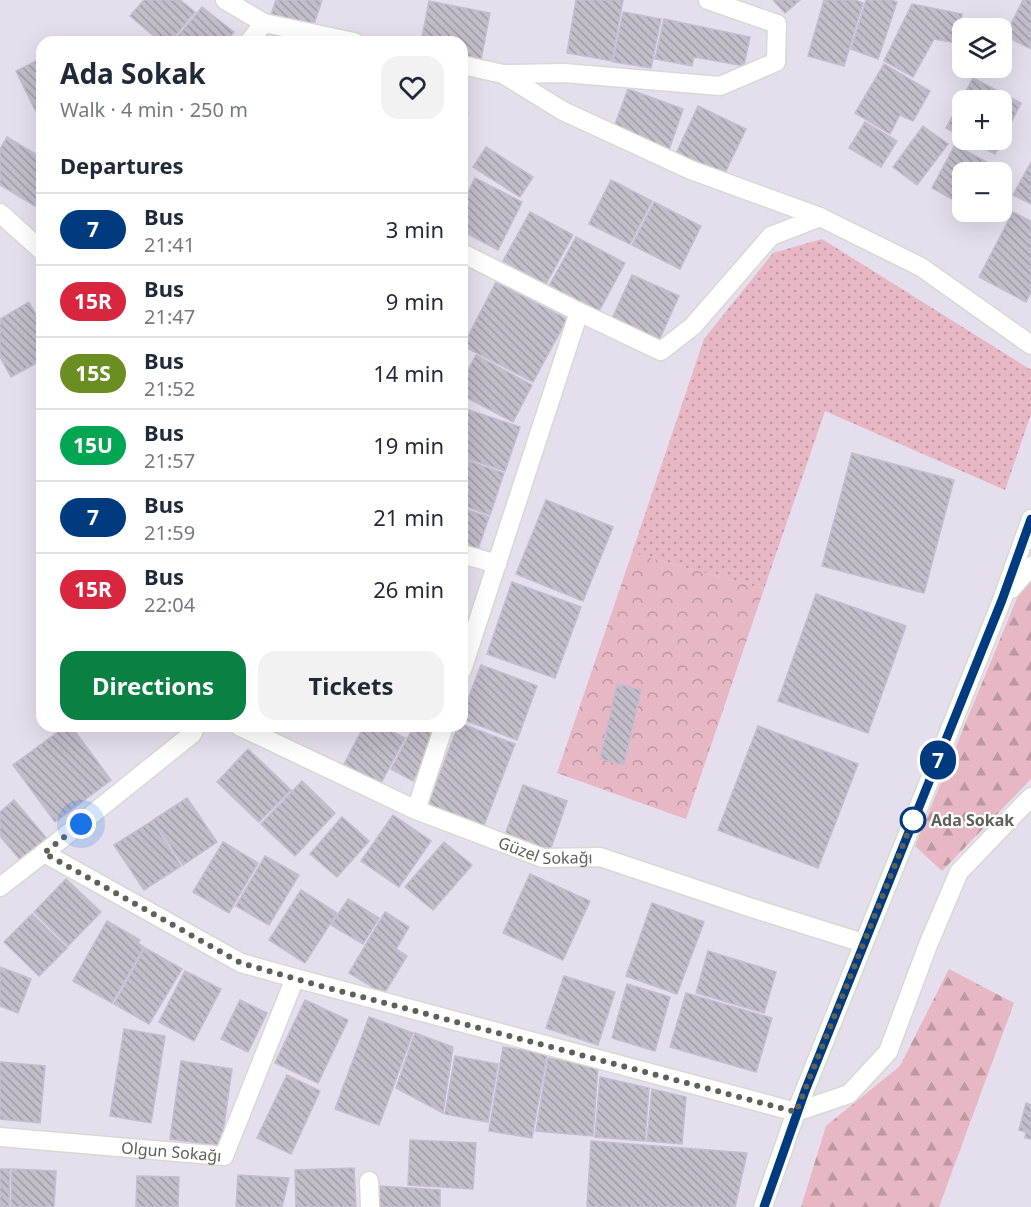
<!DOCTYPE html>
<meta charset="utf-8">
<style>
body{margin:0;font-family:"Noto Sans",sans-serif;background:#f2f2f3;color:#1f2937;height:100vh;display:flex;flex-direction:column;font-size:22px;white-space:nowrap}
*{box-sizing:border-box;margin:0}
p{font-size:20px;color:#747a83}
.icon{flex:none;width:33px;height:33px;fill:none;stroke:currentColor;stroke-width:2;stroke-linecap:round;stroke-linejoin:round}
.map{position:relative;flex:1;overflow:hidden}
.side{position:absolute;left:36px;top:36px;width:432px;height:696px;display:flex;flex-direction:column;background:#fff;border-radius:18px;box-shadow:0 6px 24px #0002}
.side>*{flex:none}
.badge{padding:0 12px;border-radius:20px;font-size:21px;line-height:39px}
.tools{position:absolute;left:952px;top:18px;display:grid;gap:12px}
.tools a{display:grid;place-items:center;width:60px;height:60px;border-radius:12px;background:#fff;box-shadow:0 6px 24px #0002;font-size:30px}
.you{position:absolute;width:30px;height:30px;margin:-15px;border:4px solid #fff;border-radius:50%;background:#1a73e8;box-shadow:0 0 0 9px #1a73e833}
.map>.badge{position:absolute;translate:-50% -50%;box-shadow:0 0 0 3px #fff}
h2{padding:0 24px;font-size:22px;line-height:54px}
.round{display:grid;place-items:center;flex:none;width:63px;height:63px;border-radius:18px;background:#f2f2f3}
.headline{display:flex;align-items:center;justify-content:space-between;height:102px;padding:0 24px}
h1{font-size:28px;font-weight:700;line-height:45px}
.button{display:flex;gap:12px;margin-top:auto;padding:12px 24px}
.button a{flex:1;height:69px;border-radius:18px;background:#0b8043;color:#fff;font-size:24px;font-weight:700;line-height:69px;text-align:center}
.button a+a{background:#f2f2f3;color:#1f2937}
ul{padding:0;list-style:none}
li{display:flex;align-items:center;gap:18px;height:72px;padding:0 24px;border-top:2px solid #e0e1e3}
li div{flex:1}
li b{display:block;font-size:22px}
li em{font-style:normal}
li .badge{min-width:66px;font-weight:700;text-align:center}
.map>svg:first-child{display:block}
.grass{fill:url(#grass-dots)}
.forest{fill:url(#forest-firs)}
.park{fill:url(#park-crowns)}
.building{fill:url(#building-back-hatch);stroke:#c5bcd1;stroke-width:1.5}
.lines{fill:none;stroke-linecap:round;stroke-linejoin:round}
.minor-casing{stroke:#d6dad1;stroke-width:21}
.minor{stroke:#fff;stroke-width:18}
.line-casing{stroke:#fff;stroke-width:14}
.line{stroke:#003b80;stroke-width:9}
.walk{stroke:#5e6157;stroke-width:6;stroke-dasharray:0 10.8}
.stop-dot{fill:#fff;stroke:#003b80;stroke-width:3}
.labels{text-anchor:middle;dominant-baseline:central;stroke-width:4.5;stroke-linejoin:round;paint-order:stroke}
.stop-label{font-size:16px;font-weight:bold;fill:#5e6157;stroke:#fff;text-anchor:start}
.street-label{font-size:16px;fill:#5e6157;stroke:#fff}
</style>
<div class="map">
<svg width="1031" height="1207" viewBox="0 0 1031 1207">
<defs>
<pattern id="grass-dots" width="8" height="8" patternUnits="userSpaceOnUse" patternTransform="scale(1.5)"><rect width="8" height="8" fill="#e7b7c3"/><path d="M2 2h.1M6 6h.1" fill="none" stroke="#be98a1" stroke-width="1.8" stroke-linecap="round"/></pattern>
<pattern id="forest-firs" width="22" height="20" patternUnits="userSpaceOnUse" patternTransform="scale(1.5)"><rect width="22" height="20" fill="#e7b7c3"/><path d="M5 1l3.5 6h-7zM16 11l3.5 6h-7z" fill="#be98a1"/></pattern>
<pattern id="park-crowns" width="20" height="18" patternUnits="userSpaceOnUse" patternTransform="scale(1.5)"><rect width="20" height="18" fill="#e7b7c3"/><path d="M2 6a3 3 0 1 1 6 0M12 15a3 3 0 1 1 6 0" fill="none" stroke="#be98a1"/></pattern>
<pattern id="building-back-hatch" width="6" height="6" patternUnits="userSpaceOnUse" patternTransform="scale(1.5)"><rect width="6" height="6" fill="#c2bdc9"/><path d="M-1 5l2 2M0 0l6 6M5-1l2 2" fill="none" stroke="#a19da6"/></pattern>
</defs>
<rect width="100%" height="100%" fill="#e5deec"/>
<path class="grass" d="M822,239L1031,370V414L1005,490L825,411L764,589L632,553L704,339L773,253Z"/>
<g class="forest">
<path d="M1031,564V779L942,871L915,846Z"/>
<path d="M949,969L1014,1003L939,1207H801L826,1126L900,1066Z"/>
</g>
<path class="park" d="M632,553L764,589L686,819L557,773Z"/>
<g class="building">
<path d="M144,0H180L195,12L170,42H161L130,16Z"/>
<path d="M276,0H322L312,30L271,15Z"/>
<path d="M576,0H623L612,61L567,53Z"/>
<path d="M773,0H800L785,13Z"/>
<path d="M824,0H855L863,3L844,66L808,56Z"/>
<path d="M866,0H890L897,2L878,59L851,49Z"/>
<path d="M1023,0H1031V49L1005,36Z"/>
<path d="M429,1L490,13L480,65L462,62V42H421Z"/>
<path d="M912,4L962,14L956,43L934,39L913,77L884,61Z"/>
<path d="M202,7L234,32L226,42H173Z"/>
<path d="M623,12L661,19L651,68L613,62Z"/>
<path d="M664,19L750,37L744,66L694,57L692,66L655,59Z"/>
<path d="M42,58V116L39,118L16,71Z"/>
<path d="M884,64L930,91L913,121L900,115L890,134L855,113Z"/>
<path d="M973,78L1021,103L995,154L968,140H1002V100H963V137L946,128Z"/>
<path d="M628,89L683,109L669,150L613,130Z"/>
<path d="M698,106L746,129L723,177L676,154Z"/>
<path d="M462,111L468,113L462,130Z"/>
<path d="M865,122L897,141L881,167L849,148Z"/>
<path d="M923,126L948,144L917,185L893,167Z"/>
<path d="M7,137L42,158V194L35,206L0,185V149Z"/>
<path d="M955,145L1005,172L1002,178V172H963V205L932,188Z"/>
<path d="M486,147L533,177L520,197L473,167Z"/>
<path d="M1031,162V204L1013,195Z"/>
<path d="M475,178L522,202L498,250L462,231V204Z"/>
<path d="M611,180L652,201L630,244L589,224Z"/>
<path d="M654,202L701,226L680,269L632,245Z"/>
<path d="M530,212L573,235L546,284L503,261Z"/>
<path d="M1013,212L1031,221V292L1026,302L979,277Z"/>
<path d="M576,237L625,263L598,313L549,286Z"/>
<path d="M632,275L679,296L657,345L610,323Z"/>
<path d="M496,282L567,319L533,382L463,346Z"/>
<path d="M29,302L42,326V360L11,377L0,357V319Z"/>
<path d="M476,355L532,385L513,422L462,395V382Z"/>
<path d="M469,410L520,427L505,471L462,457V429Z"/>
<path d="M852,453L954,480L924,593L822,566Z"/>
<path d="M462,459L504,473L490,515L462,505Z"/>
<path d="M546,500L613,527L583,601L516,574Z"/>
<path d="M462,508L489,517L477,552L462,547Z"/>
<path d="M512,582L581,607L555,678L487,654Z"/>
<path d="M816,594L906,626L868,733L778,701Z"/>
<path d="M481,665L537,686L517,740L462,719V715Z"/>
<path d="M617,684L641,690L624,765L600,759Z"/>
<path d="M462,724L515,744L483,828L427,807L458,726H462Z"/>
<path d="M66,726H71L111,780L55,822L13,765Z"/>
<path d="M364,726H382L405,738L380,785L343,766Z"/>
<path d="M414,726H422L438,734L413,781L391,769Z"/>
<path d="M758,726L858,764L818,868L718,830Z"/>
<path d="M248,749L291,790L259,822L217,782Z"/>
<path d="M302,781L335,813L295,856L261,824Z"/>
<path d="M523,785L567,801L550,851L505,835Z"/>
<path d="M187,798L217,842L183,865L153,820Z"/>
<path d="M14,800L48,840L22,862L0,836V812Z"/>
<path d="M393,815L431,841L399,887L361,861Z"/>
<path d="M342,817L369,841L337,877L310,854Z"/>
<path d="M152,821L181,866L144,890L114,845Z"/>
<path d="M223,842L258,863L229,913L193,892Z"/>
<path d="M444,842L472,865L433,910L405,887Z"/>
<path d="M265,856L299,875L269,925L236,906Z"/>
<path d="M530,874L590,901L563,960L503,933Z"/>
<path d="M66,879L101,912L68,946L34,912Z"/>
<path d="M301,890L337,913L305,963L269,940Z"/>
<path d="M348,899L379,918L363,944L331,925Z"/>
<path d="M652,903L704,922L677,994L626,976Z"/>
<path d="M385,912L409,927L396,949L407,956L384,994L349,973Z"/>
<path d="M32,914L67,948L39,976L4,942Z"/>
<path d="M107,921L140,940L138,943L144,947L112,1003L73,981Z"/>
<path d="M145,948L182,969L149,1024L114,1004Z"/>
<path d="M708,951L776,972L764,1013L696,993Z"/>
<path d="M0,967L31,979L18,1013L0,1006Z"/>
<path d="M185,971L221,989L194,1041L159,1022Z"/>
<path d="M564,976L615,992L598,1045L546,1028Z"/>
<path d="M627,984L670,997L655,1051L612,1038Z"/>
<path d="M686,993L772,1018L756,1072L670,1047Z"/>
<path d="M240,1000L267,1013L248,1052L221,1039Z"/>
<path d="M305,1000L348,1020L318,1083L275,1063Z"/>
<path d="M369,1017L413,1033L379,1125L335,1109Z"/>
<path d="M124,1029L165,1036L151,1123L110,1116Z"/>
<path d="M415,1033L453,1047L443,1113L396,1088Z"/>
<path d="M503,1047L547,1054L532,1138L489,1131Z"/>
<path d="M455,1056L498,1064L488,1122L445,1114Z"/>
<path d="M548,1058L598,1066L593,1136L536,1131Z"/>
<path d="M181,1061L232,1069L221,1146L170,1139Z"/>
<path d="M0,1062L45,1066L40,1123L0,1119Z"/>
<path d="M287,1075L320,1091L291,1154L257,1138Z"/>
<path d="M600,1077L649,1088L645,1141L595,1137Z"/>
<path d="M652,1089L686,1097L682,1144L647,1141Z"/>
<path d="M1026,1103L1031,1105V1139L1025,1138L1026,1132L1019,1130Z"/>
<path d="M410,1140L476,1143L473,1189L408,1185Z"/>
<path d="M591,1141L747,1153L735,1207H587Z"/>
<path d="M354,1168L356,1207H296L295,1170Z"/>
<path d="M0,1169H10L9,1207H0Z"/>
<path d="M12,1169L56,1171L54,1207H11Z"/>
<path d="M238,1175L289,1178L282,1207H236Z"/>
<path d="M137,1176L179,1177L178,1207H136Z"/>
<path d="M380,1186L440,1190V1207H379Z"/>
</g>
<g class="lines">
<g class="minor-casing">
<g id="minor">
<path d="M225,0L264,23L354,42"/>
<path d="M249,42L264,23"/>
<path d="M462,65L503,74L564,73L720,86L776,62L777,24L708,0"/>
<path d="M503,74L563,111L691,170L820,217"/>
<path d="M0,213L42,251"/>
<path d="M462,253L579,312L462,670"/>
<path d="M579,312L661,351L693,326L771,236L820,217L921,267L1031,345"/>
<path d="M462,554L497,564"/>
<path d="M1011,589L1031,566"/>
<path id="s1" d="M239,726L416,810L543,858L600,857L749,907L863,943"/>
<path d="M416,810L444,726"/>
<path d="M44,853L241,963L295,978L796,1112L849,1094L888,1052L928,945L959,872L1031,797"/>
<path d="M0,887L44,853L192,734L196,726"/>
<path id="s2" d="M0,1137L224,1156L295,978"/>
<path d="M369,1181L370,1207"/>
<path d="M763,1207L796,1112L1002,600L1031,519"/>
</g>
</g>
<use href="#minor" class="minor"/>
</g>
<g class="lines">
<g class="line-casing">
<path id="line" d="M764,1207L805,1091L1002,600L1031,519"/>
</g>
<use href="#line" class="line"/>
<path class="walk" d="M81,824L44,853L241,963L317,985L796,1112L915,815L913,820"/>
</g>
<circle class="stop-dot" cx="913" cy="820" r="12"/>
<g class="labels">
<g class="stop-label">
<text x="931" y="820">Ada Sokak</text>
</g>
<g class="street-label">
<text stroke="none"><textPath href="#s1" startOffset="333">Güzel Sokağı</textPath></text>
<text stroke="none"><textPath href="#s2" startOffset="172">Olgun Sokağı</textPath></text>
</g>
</g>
</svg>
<div class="tools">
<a><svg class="icon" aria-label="layers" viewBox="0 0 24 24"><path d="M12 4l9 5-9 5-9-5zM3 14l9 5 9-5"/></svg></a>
<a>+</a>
<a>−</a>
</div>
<div class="you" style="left:81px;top:824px"></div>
<b class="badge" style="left:938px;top:760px;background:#003b80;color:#fff">7</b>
<section class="side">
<div class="headline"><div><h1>Ada Sokak</h1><p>Walk · 4 min · 250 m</p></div><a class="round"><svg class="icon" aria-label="heart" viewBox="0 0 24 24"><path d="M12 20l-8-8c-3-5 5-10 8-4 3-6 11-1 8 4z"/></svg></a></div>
<h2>Departures</h2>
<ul>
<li><span class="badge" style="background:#003b80;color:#fff">7</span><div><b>Bus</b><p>21:41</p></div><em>3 min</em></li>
<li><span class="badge" style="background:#d7263d;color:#fff">15R</span><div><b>Bus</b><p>21:47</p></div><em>9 min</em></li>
<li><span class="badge" style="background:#6b8e23;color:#fff">15S</span><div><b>Bus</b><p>21:52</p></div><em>14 min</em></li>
<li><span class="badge" style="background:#00a651;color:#fff">15U</span><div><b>Bus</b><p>21:57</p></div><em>19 min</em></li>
<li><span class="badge" style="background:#003b80;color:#fff">7</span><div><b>Bus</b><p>21:59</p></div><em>21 min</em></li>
<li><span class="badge" style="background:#d7263d;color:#fff">15R</span><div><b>Bus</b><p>22:04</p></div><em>26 min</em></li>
</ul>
<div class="button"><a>Directions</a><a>Tickets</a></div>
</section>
</div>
